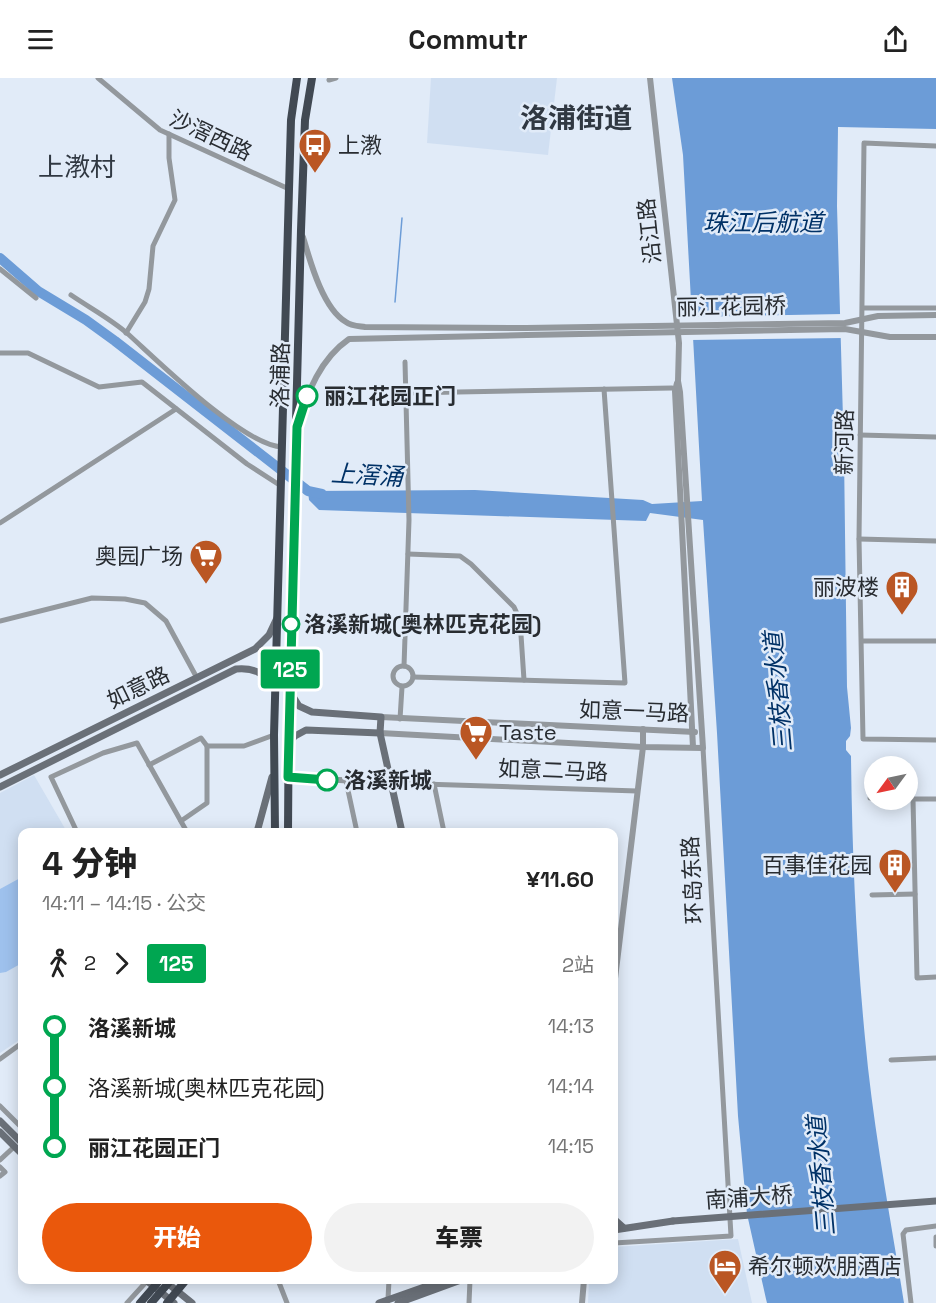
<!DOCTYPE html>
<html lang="zh">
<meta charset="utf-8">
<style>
body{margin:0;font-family:"Space Grotesk","Noto Sans SC",sans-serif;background:#f2f2f2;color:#222;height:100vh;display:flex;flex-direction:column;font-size:22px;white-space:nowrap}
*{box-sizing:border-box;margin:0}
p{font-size:20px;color:#767676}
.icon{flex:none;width:33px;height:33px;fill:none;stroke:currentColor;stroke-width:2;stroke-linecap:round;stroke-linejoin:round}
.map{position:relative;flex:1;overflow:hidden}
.drawer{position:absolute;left:18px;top:750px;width:600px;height:456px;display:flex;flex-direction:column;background:#fff;border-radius:12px;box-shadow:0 3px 15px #0003}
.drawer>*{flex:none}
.badge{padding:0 12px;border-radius:4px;font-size:21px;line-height:39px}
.needle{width:39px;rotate:237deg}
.buttons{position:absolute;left:864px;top:678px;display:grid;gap:12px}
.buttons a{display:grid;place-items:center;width:54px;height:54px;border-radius:50%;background:#fff;box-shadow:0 3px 15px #0003;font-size:30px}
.map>.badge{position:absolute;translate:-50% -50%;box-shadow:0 0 0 3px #fff}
.legs{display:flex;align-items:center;gap:9px;height:66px;padding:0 24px;font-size:20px}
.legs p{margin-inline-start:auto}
.overview{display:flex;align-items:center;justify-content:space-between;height:102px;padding:0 24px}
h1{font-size:33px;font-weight:800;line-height:45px}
.primary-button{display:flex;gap:12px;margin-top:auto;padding:12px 24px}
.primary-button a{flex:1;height:69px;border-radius:36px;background:#ea580c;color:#fff;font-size:24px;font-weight:800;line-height:69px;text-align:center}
.primary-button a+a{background:#f2f2f2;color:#222}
ul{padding:0 24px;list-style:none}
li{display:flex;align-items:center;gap:21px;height:60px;font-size:22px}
li i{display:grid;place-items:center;width:9px;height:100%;margin:0 8px;background:currentColor}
li i::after{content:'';width:15px;height:15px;margin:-8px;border:4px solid;border-radius:50%;background:#fff}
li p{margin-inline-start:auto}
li:first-child i{background:linear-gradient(#0000 50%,currentColor 0)}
li:last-child i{background:linear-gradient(currentColor 50%,#0000 0)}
header{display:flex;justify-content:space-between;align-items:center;height:78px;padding:0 24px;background:#fff;font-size:27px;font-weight:800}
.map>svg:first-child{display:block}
.built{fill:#d0dff2}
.green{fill:#9ec1ed}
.water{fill:#6c9cd7}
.pier{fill:#e1ebf8}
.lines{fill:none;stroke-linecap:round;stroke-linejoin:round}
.stream{stroke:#6c9cd7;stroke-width:1.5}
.river{stroke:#6c9cd7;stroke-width:10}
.minor{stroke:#93989d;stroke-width:5}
.tertiary{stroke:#93989d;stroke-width:6}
.secondary{stroke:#6a7078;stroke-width:7}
.trunk{stroke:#414953;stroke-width:8}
.tertiary-bridge{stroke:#93989d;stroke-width:6}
.secondary-bridge{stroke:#6a7078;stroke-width:7}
.trunk-bridge{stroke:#414953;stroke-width:8}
.line-1-casing{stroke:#fff;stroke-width:14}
.line-1{stroke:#00a651;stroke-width:9}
.stop-1-dot{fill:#fff;stroke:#00a651;stroke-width:3}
.labels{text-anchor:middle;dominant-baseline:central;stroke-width:5;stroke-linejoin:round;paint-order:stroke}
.street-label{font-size:22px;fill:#282c31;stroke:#e1ebf8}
.poi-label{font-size:22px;fill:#282c31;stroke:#e1ebf8;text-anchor:start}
.stop-label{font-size:22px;font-weight:bold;fill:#282c31;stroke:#e1ebf8;text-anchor:start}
.water-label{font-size:24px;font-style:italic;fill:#003166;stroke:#e1ebf8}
.quarter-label{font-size:26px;fill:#303842;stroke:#e1ebf8}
.district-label{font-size:28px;font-weight:bold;fill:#303842;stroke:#e1ebf8}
</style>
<header><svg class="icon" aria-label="menu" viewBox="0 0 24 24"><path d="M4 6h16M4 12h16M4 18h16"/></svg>Commutr<svg class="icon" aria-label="share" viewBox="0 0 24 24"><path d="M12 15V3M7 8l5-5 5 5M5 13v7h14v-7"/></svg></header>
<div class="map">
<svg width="936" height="1225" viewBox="0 0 936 1225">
<rect width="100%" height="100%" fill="#e1ebf8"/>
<g class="built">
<path d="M431,0H557L548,77L427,65Z"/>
<path d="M34,697L67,754H22V960L0,975V715Z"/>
<path d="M738,1161L752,1225H588L589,1202H614V1169Z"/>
</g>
<path class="green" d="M22,799V885L6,894L0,895V811Z"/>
<path class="water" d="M672,0H936V51L838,49L837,128L844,376L847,609L851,650L850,658L846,663V672L851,678C852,772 856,866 865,960C873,1049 890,1137 904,1225H767L766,1221L747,1136L738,1038L717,655L703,442L650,435L646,443L319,432L309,422L308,413L475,412L643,422L652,426L702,423L683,77Z"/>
<path class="pier" d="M843,236L844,260L691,262L690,239Z"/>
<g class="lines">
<path class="stream" d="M395,224L402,140"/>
<path class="river" d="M0,180L38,213L86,242L115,263L308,413L322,416"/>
<g class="minor">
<path d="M98,0L160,52L289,111"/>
<path d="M329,2L336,0"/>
<path d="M936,68L864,65L859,461L863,661L936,662"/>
<path d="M0,191L36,220"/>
<path d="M71,217C90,230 111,241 128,256C159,284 243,367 282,369"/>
<path d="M863,230H936"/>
<path d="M126,255L145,224L149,211L153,168L175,122L169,80V56"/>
<path d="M0,275H28L99,309L142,304L247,386L281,408"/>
<path d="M406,315L672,310"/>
<path d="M860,357L936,359"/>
<path d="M0,445L176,331"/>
<path d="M859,461L936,463"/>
<path d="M408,476L460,478L471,486L514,529L520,542L524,602"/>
<path d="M0,543L92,520L125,521L145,525L166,543L197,600"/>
<path d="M862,563H936"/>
<circle cx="403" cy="598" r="10"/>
<path d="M404,588L409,442L405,284"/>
<path d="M413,599L625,605L604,311"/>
<path d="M400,641L402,609"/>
<path d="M207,668H244L274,657"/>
<path d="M149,687L201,660L207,668V725L181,743"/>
<path d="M346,703L357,754"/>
<path d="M391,705L637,713"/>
<path d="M434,706L444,754"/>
<path d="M870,720H874"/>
<path d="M936,721H913L917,900L936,899"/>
<path d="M77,754L51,699L103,675L137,665L187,754"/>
<path d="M872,817L915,816"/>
<path d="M0,981L22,965"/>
<path d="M891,982L936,980"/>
<path d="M0,1028L22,1050"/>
<path d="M0,1082L15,1068"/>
<path d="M0,1089L5,1094L0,1098"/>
<path d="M936,1159V1168"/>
<path d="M614,1165L731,1158L703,670"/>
<path d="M278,1202L287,1225"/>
<path d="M388,1221L389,1202"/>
<path d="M127,1225L147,1203"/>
<path d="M469,1225L470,1202"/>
<path d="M911,1225L903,1156L906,1152L936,1148"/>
</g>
<g class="tertiary">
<path d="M303,159C310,183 323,231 346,244C351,248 358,248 365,249L526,250"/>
<path d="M677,305L675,313L693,669"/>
<path d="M298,345C308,314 320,281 349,261L527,257"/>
<path d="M381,639L695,654"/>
<path d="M380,655L643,669L703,670L680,314L678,303L679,265L650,0"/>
<path d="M288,699L391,705"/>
<path d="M614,909L643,669V651"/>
<path d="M582,1225L584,1202"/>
</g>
<g class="secondary">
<path d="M289,612L299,628L312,634L381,639L380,655L402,754"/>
<path d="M288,665L295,658L306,652L380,655"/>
<path d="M0,697L255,571L269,557L277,540"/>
<path d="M0,709L236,591C254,589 264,596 276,608"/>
<path d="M257,754L272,699"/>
<path d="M0,1043L22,1065"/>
<path d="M0,1054L22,1076"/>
<path d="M614,1141L624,1150"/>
<path d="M614,1152L673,1143"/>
<path d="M146,1202L174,1225"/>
<path d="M166,1204L192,1225"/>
<path d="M379,1225L444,1202"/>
<path d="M398,1225L461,1202"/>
</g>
<g class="trunk">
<path d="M275,754L274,657L289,111L291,42L297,0"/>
<path d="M288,754L289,612L301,152L305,42L312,0"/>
</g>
<g class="tertiary-bridge">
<path d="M526,250L845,245L878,238L936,237"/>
<path d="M527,257L845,251L890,259H936"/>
</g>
<path class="secondary-bridge" d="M673,1143L936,1123"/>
<g class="trunk-bridge">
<path d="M140,1225L160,1202"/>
<path d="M151,1225L171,1202"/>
<path d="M167,1225L186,1202"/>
</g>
</g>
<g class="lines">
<g class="line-1-casing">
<path id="line-1" d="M307,318L297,349L288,699L327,702"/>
</g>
<use href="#line-1" class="line-1"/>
</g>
<defs>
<g id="bus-pin" transform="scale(1.725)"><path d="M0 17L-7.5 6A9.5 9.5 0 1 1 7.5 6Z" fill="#ba5623" stroke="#e1ebf8"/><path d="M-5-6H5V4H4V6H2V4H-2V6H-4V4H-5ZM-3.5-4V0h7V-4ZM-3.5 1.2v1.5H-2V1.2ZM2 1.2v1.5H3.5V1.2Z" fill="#fff"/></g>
<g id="supermarket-pin" transform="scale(1.725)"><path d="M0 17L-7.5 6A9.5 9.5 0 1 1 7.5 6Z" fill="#ba5623" stroke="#e1ebf8"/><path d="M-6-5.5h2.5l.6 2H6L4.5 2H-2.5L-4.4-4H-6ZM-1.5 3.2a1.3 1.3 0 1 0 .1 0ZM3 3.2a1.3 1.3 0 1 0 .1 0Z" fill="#fff"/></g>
<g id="building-pin" transform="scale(1.725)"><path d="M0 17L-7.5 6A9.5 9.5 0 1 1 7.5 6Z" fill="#ba5623" stroke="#e1ebf8"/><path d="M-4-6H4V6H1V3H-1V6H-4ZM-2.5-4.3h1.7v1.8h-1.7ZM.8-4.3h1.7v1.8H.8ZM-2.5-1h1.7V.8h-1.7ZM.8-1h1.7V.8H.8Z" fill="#fff"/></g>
<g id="hotel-pin" transform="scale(1.725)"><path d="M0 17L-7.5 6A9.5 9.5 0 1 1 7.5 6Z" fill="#ba5623" stroke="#e1ebf8"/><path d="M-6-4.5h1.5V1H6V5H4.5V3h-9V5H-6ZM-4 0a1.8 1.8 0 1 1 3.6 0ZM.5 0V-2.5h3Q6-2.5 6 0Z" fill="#fff"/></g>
</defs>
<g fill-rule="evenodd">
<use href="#bus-pin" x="315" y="67"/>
<use href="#supermarket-pin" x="206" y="478"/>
<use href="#building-pin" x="902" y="509"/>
<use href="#supermarket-pin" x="476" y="654"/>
<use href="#building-pin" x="895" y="787"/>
<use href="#hotel-pin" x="725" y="1188"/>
</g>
<g class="stop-1-dot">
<circle cx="307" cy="318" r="10"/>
<circle cx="291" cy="546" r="8"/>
<circle cx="327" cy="702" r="10"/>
</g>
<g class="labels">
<g class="street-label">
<text transform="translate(211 57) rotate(25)">沙滘西路</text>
<text transform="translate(649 153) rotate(-96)">沿江路</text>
<text transform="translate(731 228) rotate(-1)">丽江花园桥</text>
<text transform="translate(280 297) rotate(-89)">洛浦路</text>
<text transform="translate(844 364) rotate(-89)">新河路</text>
<text transform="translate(138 609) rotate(-26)">如意路</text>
<text transform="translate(634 633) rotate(2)">如意一马路</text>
<text transform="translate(553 692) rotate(2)">如意二马路</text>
<text transform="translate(692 802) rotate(-93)">环岛东路</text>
<text transform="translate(749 1119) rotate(-4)">南浦大桥</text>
</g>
<g class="poi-label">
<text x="338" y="67">上漖</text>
<text x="183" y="478" text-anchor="end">奥园广场</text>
<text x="879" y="509" text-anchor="end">丽波楼</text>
<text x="499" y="654">Taste</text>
<text x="872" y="787" text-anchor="end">百事佳花园</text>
<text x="748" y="1188">希尔顿欢朋酒店</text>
</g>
<g class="stop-label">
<text x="324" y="318">丽江花园正门</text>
<text x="304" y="546">洛溪新城(奥林匹克花园)</text>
<text x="344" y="702">洛溪新城</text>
</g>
<g class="water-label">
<text x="763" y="144">珠江后航道</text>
<text transform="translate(367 397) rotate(3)">上滘涌</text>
<text transform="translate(778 614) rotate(-95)">三枝香水道</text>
<text transform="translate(821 1098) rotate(-95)">三枝香水道</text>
</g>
<g class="quarter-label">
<text x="77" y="89">上漖村</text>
</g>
<g class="district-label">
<text x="576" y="40">洛浦街道</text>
</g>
</g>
</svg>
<div class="buttons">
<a><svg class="needle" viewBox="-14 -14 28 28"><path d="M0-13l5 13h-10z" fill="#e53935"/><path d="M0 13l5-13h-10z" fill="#767676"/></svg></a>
</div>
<b class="badge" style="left:290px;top:591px;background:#00a651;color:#fff">125</b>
<section class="drawer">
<div class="overview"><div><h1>4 分钟</h1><p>14:11 – 14:15 · 公交</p></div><b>¥11.60</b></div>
<div class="legs"><svg class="icon" aria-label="walk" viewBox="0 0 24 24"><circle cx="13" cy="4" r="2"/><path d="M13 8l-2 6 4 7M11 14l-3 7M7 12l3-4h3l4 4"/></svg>2<svg class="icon" aria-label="forward" viewBox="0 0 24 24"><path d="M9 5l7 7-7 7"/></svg><b class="badge" style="background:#00a651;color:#fff">125</b><p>2站</p></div>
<ul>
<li><i style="color:#00a651"></i><b>洛溪新城</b><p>14:13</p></li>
<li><i style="color:#00a651"></i><span>洛溪新城(奥林匹克花园)</span><p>14:14</p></li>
<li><i style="color:#00a651"></i><b>丽江花园正门</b><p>14:15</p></li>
</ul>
<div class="primary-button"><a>开始</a><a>车票</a></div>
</section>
</div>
